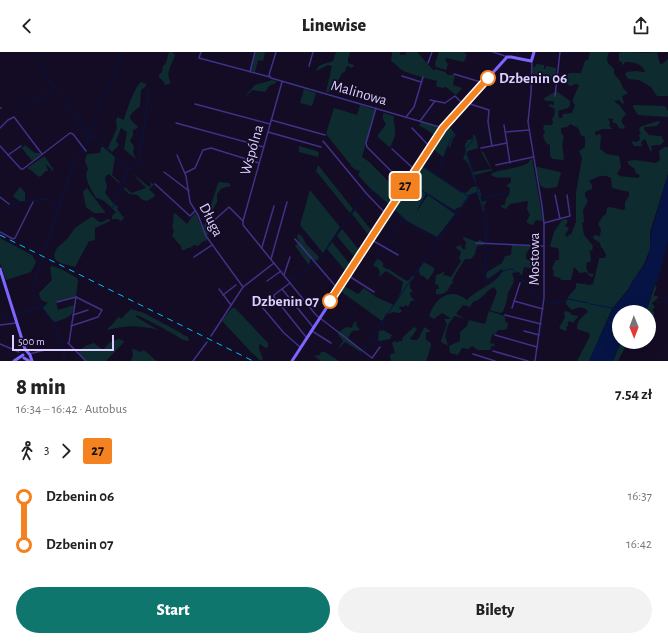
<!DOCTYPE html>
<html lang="pl">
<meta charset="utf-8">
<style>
body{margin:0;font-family:"Alegreya Sans",sans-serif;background:#f2f2f2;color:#222;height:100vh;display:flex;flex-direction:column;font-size:15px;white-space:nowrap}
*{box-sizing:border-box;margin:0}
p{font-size:13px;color:#767676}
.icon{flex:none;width:22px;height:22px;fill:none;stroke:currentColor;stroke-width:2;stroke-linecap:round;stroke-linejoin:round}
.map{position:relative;height:309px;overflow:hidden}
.side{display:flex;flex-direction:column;background:#fff;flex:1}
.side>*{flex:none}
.badge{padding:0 8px;border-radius:3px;font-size:14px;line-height:26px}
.needle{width:26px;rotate:179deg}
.controls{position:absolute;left:612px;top:253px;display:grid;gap:8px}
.controls a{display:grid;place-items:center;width:44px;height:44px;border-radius:50%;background:#fff;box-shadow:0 4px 16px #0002;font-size:20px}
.scale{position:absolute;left:12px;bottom:10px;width:102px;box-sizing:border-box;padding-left:4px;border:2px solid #dbcfff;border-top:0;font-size:11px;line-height:14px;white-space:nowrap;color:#dbcfff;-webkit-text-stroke:3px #130c24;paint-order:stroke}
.map>.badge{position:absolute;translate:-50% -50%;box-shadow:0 0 0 2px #fff}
.legs{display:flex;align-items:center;gap:6px;height:44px;padding:0 16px;font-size:13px}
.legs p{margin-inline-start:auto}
.head{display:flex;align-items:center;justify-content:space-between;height:68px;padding:0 16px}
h1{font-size:22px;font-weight:800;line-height:30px}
.action{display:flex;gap:8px;margin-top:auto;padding:8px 16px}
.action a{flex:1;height:46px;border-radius:24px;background:#0f766e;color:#fff;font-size:16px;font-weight:800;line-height:46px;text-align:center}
.action a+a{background:#f2f2f2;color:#222}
ul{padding:0 16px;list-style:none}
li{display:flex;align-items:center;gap:14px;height:48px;font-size:15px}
li i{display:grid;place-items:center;width:6px;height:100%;margin:0 5px;background:currentColor}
li i::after{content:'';width:10px;height:10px;margin:-5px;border:3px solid;border-radius:50%;background:#fff}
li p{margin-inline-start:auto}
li:first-child i{background:linear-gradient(#0000 50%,currentColor 0)}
li:last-child i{background:linear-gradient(currentColor 50%,#0000 0)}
header{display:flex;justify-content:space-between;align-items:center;height:52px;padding:0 16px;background:#fff;font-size:18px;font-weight:800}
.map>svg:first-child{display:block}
.green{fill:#0e2c2f}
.water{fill:#051445}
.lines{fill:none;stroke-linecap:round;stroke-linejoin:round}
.stream{stroke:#051445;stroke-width:1}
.street{stroke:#403288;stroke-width:1.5}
.secondary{stroke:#7d66ff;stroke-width:3}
.rail{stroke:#00c2fa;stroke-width:1;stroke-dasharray:6 5;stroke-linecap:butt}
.line-1-casing{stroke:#fff;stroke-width:9}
.line-1{stroke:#f58220;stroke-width:6}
.stop-1-dot{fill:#fff;stroke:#f58220;stroke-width:2}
.labels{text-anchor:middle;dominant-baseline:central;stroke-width:3.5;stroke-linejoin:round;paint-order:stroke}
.stop-label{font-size:15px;font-weight:bold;fill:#dbcfff;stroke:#130c24;text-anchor:start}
.street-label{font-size:15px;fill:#dbcfff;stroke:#130c24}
</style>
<header><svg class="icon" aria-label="back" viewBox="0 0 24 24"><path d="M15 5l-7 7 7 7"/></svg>Linewise<svg class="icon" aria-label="share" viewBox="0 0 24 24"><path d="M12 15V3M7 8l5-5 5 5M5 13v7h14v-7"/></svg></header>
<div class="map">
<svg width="668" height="309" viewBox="0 0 668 309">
<rect width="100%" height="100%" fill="#130c24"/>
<g class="green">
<path d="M169,0H172L175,3C171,15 165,20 171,31L165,33L164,30L159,25V23L162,20L163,14L166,11Z"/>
<path d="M256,0H265L263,9L258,8L255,20L251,19Z"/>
<path d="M336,0H350L348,7V11L354,13V14L351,16L349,14L346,15L345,20L342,21L333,39L326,40L332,14L328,13L316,19C318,11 327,12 333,9Z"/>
<path d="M392,0H400V3H405L407,0H417L434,19L435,17C438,18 442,19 445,20L448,23H455L453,33L462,36L456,43L446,35L442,36L436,34L437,29C427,26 416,24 406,20C399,18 397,12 391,9Z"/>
<path d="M439,0H464L467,3L464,10L446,6L445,8L448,12L446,18L436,15L435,12Z"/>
<path d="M590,0H609L607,7L608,11L614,17V22L620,29L623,36L628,41L627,42L622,44L624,51L623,52L619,48L614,49L620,54L626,62C620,69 620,68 625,75L623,77L619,76L617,72L612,70L613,67L608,66L610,71L609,73L612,77H602L595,80L596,84L599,82L601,83L600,97L607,102L619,104L621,115L617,122L620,124L638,126L640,124L635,120V117L628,112V109L635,108L656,111L660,108L659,99L665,95H668V122L650,180V197L644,212L630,233L629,236L612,257L589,309H577L590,284L589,281L577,277C577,268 582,265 588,260L586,257L580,255L572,258L566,252C567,244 571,242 576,236V231L590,233L593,232L599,208V206H605L606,203L603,197L601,195L600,191L594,187L593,185L595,183L600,184L601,177L598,172L603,164L606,162L607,156L610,155L623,158L625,157C625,155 625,154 625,152C625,147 630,146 629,140L612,136L611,126C602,121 597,125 589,129L592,133V137L585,140V144L588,149L583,158L584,170L582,171L584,183L593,194L592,199L588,198L590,200L591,210H587L586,215L588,221L593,222V224L591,225L586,220L580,221L574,215L571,228H561L560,226L553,224L554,219L552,216L556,208H559V200L558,196L551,195L550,194L554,180L562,168L566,167L568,169L565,174L569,176L565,183L567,185L570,182L571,183L576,170V141L582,106L579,99L585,95V85L581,83L578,76L570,72L567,75L561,76V81L564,84C561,95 563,96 564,107L563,108L553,107L550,104V93L546,91L543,84L545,80L543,77L544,73H552L553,71L552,66L554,65L555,57L549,54V52L554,53V51L553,49H547L543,47L556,39L570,49V53L568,56L558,59L559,66H562L563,62L572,61L575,53L573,51V47L579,33L575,32L571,34L567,32L568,28L565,27L564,23L571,21H581L585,9L588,8Z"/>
<path d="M623,0L649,1L657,0L660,12H662L668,7V44H657L651,35L639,28L628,27L625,22L627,20L636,19L644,20L645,19C641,11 633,10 625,10L624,12L622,13V10L619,9V1Z"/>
<path d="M536,12L544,13V17H545L546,14L556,16V29L533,24V15H535Z"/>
<path d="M272,28L276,29V31L269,34L265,40L253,38L248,42L245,44L255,33Z"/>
<path d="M141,30L146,32V34L141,38L140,54L131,62L130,65L131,68L138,75L136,77L133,78V83L130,89L134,94L133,101L136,107L124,97L127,80L121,76L116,89L119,93L112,100L108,96L117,76L116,70L117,65L124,68C126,60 135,34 141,30Z"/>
<path d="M304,37L316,41L312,54L300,51Z"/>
<path d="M360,53L375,58L362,105L368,109L399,140L390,153L370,136L358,123L360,119L356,118L351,114L350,110V112L326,82L334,56L357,63Z"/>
<path d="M634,53L665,54L668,59V65L638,63L633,55Z"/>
<path d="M384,61L393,64L394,65C393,72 395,72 395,78C396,83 393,89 391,94L389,95L378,85V83L386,72L383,67V62Z"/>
<path d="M658,69L660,70L657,74L644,75V77L649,83L661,84L664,89C661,95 657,92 651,94L652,98L651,100L645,87L641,90L642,94H634L631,89L636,90L640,88L639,83L641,81L639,78L640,75Z"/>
<path d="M421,70L439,75L440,78L434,83L424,76L419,74Z"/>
<path d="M447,73H448L456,83L453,87L450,95L448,94L443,105L432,96Z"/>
<path d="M473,82L476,85L478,96L468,99L467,101L473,120L491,117L480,98L484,101L492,118L491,119L474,123L476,129L475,131L468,111L463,106L465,103V92L467,90V88L473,87Z"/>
<path d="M25,93L35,101H40V103L32,109C29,104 25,101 22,96Z"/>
<path d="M299,94L317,99L319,101L318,105L299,100Z"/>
<path d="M101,95H103L115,105L112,123L120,130L119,131L109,122L107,123L105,126L107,135L105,141L113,151L118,155L117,157L124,166L121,169L118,167H112V164L116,160C110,155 105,147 96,146C91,137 83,126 88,117L85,109L87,102L100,101Z"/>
<path d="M43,105H45L54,118L53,119L46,112L48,119H46L40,125C34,123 33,118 27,116Z"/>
<path d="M532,106L543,169L536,168L533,173L527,171V168L530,163L527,157L528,150L527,149L510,152L506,157L501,155L502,153H505L506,146L509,143L510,136L506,134L511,130V126C504,124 498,128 491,123L492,121C503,117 517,117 528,111C529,109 531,107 532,106Z"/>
<path d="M318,113L353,157L350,161L316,119Z"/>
<path d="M420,113L462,141L463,140L466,141L472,135L477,134L480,138L482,149L484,150L487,148L484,154L485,159H483L477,141L470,143L461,156L459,155L454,158L422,138L426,142L417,159L428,143L455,162L437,185L407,169L393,156Z"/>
<path d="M538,115L560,120L561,121L557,135C552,136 544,138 540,133L536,116Z"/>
<path d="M131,120L148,134L150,135L151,130L154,133L149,137L155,143L154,145L147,149L141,147L138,143L129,142L124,137L125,135L131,141L146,136Z"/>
<path d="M220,130L229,131L231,134L222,136L217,142V150L213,157L214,164L210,169L213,176L207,184L203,173L205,172L218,131Z"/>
<path d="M20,135L25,140V149H19L13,144Z"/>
<path d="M87,136L105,160V161H94L86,155L83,140Z"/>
<path d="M310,138L340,175L323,201L300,173Z"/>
<path d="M355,158L373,180L370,185L352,162Z"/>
<path d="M174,161L176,162L187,172L194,162H196L207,187L206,189H203L198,194L194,193L190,196H187L185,198H182L181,194L172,184L174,179C170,173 175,169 173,164Z"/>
<path d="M91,165H93L99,170H102L108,167L110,168V169L95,176V187L92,189H89L75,215L60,211L55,207L54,202L57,196L67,187L75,176Z"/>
<path d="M342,177L360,199L356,207L337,184Z"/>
<path d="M298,182L302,184L306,192L319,205L317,209L311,206L309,213L295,194L299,190L297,185Z"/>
<path d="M464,185L477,190L480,187L481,189L484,190V193L477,194L475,202L471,207H465L455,223L452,230L454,231L451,232C448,239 445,243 436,242V237H439L438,233L435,232L436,223L440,222L445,219L443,224L446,223L451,225L461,209L459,206L461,200L456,196V195L460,193L463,197H465L466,190L463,187Z"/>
<path d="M0,186L32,203L36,210L31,220L6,228L0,211Z"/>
<path d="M332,190L351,214L347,221L327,197Z"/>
<path d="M512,193L530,194V196L526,202V207L536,211L535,217L524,215L522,224L519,220L512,221L514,227L513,232L508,241L507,248L503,260L500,261L490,258L497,240L494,235C486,238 482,248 473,250L470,255L463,253L456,262L464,266L454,264L448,273L445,284L448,293L442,291L441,289L447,272L444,267H449L450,266L442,261L434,267L429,264C435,246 450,234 467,248C476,238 499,230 503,218L502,217L488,227L486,225L487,220L502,211L505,204L511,203Z"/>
<path d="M377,207L380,208L383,211V215L390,218L405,228L408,229L412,224H415L410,231V236L413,239L410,241L411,245L415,248L411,249L408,255L406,253L403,255L400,254L399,256L402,259L400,261L393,260L389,262L387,261L382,269L339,238L344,230L345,231L344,234L358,242L364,236L376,245L394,253L401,240L403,230L386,219L379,225L380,220L377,215L373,214Z"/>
<path d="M424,210L434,216V219L428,228L423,224H421L419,220V217Z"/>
<path d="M52,214L61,217L77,226L78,229L76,244L56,250L58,258L74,253C73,266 66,266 55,270L52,268L42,256L48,251L41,248L39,241L52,228L50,216Z"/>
<path d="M655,233L657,236L654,241V244H657L658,246L652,251L655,255L652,258L654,260V268H649V260H646Z"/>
<path d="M232,256H235L268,291V295L266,296L259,292V297L263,307L261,309L252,301L223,270L222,269Z"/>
<path d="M131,257L144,261L181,281L183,283L187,284L189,287L188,289C180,288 175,282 168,279C158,273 147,268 137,263L135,264L158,278C138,273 127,273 108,278V276C115,272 114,268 119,265L121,267Z"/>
<path d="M489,259L505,264V269L508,272L507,277L503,278H498L496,281L492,283L490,291L494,292L495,294H492L490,298H478L472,294L468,297L462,296L458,303L450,301L449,294L460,289V280L467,274L469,268L485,272Z"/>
<path d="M565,259L569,260L572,263L578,264V265L573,271L569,269L568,270V274L566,275L567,277L565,279L559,276L565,265L564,261Z"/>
<path d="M355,270H357L356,273L360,278L352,279L348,286L362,298L361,300L359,299L345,290L337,298L343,289L338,282L339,280L346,275L352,276L353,272Z"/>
<path d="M414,275L417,277L410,287C422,291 418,283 425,275L430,279V280H426V288L431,291V294L426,309H391L390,303L391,302L395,301L392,291L395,289L397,291L399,289H402L403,285Z"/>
<path d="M383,278L392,283L390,287L381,289L378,288L379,279Z"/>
<path d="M119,287L124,289V290L106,309H87L79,301V299L87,293L94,291L103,298L110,290Z"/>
<path d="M621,290H628L618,309H613Z"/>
<path d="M132,297H134L140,300L143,298L149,302L156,309H131L133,303Z"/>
<path d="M321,300H325L339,309H321L314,304L320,303Z"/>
</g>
<path class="water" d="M668,123V188L658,227L653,236L646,260H638L640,251L632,260H619V290H621L613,309H589L612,258L630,236V233L645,212L648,205L650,197L651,181Z"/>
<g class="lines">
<g class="stream">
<path d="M37,10L89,85"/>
<path d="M22,58L54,35"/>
<path d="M485,76L465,97L486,164V190"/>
<path d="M91,83L107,97"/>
<path d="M84,95L90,82L121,0"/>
<path d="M108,98L129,118L139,111L149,37"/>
<path d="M422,113L468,144"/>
<path d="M437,123C443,111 445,98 451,87C455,81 462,76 466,70"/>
<path d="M423,139L455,160"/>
<path d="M481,146L508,141"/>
<path d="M392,157L404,168L437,187"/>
<path d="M417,159L426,142"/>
<path d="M0,160L18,150L48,147L58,157"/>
<path d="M107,161L113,155L128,117"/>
<path d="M399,173L402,167"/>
<path d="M486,192L485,228L488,229C498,224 502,217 513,217L537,244L543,247"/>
<path d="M385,194L397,174"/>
<path d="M44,198L76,107L82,98"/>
<path d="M370,216L384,196"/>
<path d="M664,223L668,217"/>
<path d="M290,229L320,206L369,137L390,155"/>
<path d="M32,240L42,206"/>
<path d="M33,242L53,270L63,292"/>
<path d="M663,245L668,251"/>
<path d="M545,248L555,252L569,247L588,251"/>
<path d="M590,252L613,256"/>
<path d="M17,262L41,254"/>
<path d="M0,264L5,266L13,264"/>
<path d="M373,285L384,293"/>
<path d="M363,298L469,143L478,140"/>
<path d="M64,309V294"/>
<path d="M356,309L362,300"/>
</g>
<g class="street">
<path d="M201,0L199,6L270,25"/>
<path d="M276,0L269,23L271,26L443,76"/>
<path d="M493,0L508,5"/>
<path d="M532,9L531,41L528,70L542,154L544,171V246L535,309"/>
<path d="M428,11L432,0"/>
<path d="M309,14L313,0"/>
<path d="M250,20L255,0"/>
<path d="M454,22L484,31"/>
<path d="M402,24L421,30"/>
<path d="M555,44L560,0"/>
<path d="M430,48L445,51L455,44L464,53"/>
<path d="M467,51L489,58L488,70L492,94"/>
<path d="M195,52L270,72"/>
<path d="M0,56H1"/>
<path d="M376,56L366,91L367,95L405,133"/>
<path d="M406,65L414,55L423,25"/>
<path d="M271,68L325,83"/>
<path d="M420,69L435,49"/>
<path d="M176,71L264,95"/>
<path d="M504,73L510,111"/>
<path d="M0,76L8,68L14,65L42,102"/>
<path d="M412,76L430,95"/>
<path d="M268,80L321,95"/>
<path d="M506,80L529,78"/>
<path d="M323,89L366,141L386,162"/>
<path d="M0,94L21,117H23L70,81L73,82L86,99"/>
<path d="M481,96L507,91"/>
<path d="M392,97L415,118"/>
<path d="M8,103L21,94"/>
<path d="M177,103L186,124L190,150L198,163L206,184L243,235"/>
<path d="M496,113L533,105"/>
<path d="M164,120L189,139"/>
<path d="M185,121L195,116L203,98L211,96L259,111"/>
<path d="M155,132L190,164L195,159"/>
<path d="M555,143L560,167"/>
<path d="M0,145L9,152"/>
<path d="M243,169V173L316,263L372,306L380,295"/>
<path d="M243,169L282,30"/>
<path d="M544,171L570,164L567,143"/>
<path d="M210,172L229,155L243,169"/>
<path d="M0,180L13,187L15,186L33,150"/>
<path d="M295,187L338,237"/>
<path d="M372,188L398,203"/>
<path d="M476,191L544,194"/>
<path d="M262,195L274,154"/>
<path d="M194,205L212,193"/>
<path d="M271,207L287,150"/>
<path d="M284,223L290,205"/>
<path d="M349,224L374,240"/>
<path d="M267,229L281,219"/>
<path d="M290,231L274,243V245L306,285"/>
<path d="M219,237L231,253"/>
<path d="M282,237L313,275"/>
<path d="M223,243L236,233"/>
<path d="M257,249L284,281L300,295"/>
<path d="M514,249L543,257"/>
<path d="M57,250L76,245"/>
<path d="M512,256L520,231"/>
<path d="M73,263L88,258"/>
<path d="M505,263L541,272"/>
<path d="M0,273L16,271"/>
<path d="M71,274L98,265L102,258L76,245"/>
<path d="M312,279L331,291"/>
<path d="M524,279L539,283"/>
<path d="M495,283L537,295"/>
<path d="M211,284L243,235L274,211"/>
<path d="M68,291L86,309"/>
<path d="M69,291L76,245"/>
<path d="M0,292L19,300"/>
<path d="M493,299L528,309"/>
<path d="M29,302L45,298"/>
<path d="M473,302L495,309"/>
<path d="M193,309L207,290"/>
</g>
<g class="secondary">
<path d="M0,217L25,297L30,303L32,309"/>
<path d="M24,306L29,309"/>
<path d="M14,309L23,303"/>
<path d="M292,309L443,76L507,5H511L531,9L532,7L534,0"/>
</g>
<path class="rail" d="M0,183L253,309"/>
</g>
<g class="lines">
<g class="line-1-casing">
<path id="line-1" d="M330,249L443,76L488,26"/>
</g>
<use href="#line-1" class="line-1"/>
</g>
<g class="stop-1-dot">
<circle cx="488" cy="26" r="7"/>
<circle cx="330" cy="249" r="7"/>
</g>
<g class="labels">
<g class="stop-label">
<text x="499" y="26">Dzbenin 06</text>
<text x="319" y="249" text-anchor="end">Dzbenin 07</text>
</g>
<g class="street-label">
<text transform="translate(359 41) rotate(16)">Malinowa</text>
<text transform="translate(252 98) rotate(-74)">Wspólna</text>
<text transform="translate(211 168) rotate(63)">Długa</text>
<text transform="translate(534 207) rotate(-90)">Mostowa</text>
</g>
</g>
</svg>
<div class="controls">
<a><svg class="needle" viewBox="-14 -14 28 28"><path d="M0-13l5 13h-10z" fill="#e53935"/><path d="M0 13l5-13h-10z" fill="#767676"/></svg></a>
</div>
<div class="scale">500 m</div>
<b class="badge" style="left:405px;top:134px;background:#f58220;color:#111">27</b>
</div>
<section class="side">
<div class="head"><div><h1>8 min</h1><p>16:34 – 16:42 · Autobus</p></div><b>7.54 zł</b></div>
<div class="legs"><svg class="icon" aria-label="walk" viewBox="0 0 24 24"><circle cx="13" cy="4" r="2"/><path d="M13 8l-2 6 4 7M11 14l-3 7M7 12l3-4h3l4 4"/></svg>3<svg class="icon" aria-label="forward" viewBox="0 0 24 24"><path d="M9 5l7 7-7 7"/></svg><b class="badge" style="background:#f58220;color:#111">27</b></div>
<ul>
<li><i style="color:#f58220"></i><b>Dzbenin 06</b><p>16:37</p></li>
<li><i style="color:#f58220"></i><b>Dzbenin 07</b><p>16:42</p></li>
</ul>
<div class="action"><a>Start</a><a>Bilety</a></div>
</section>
